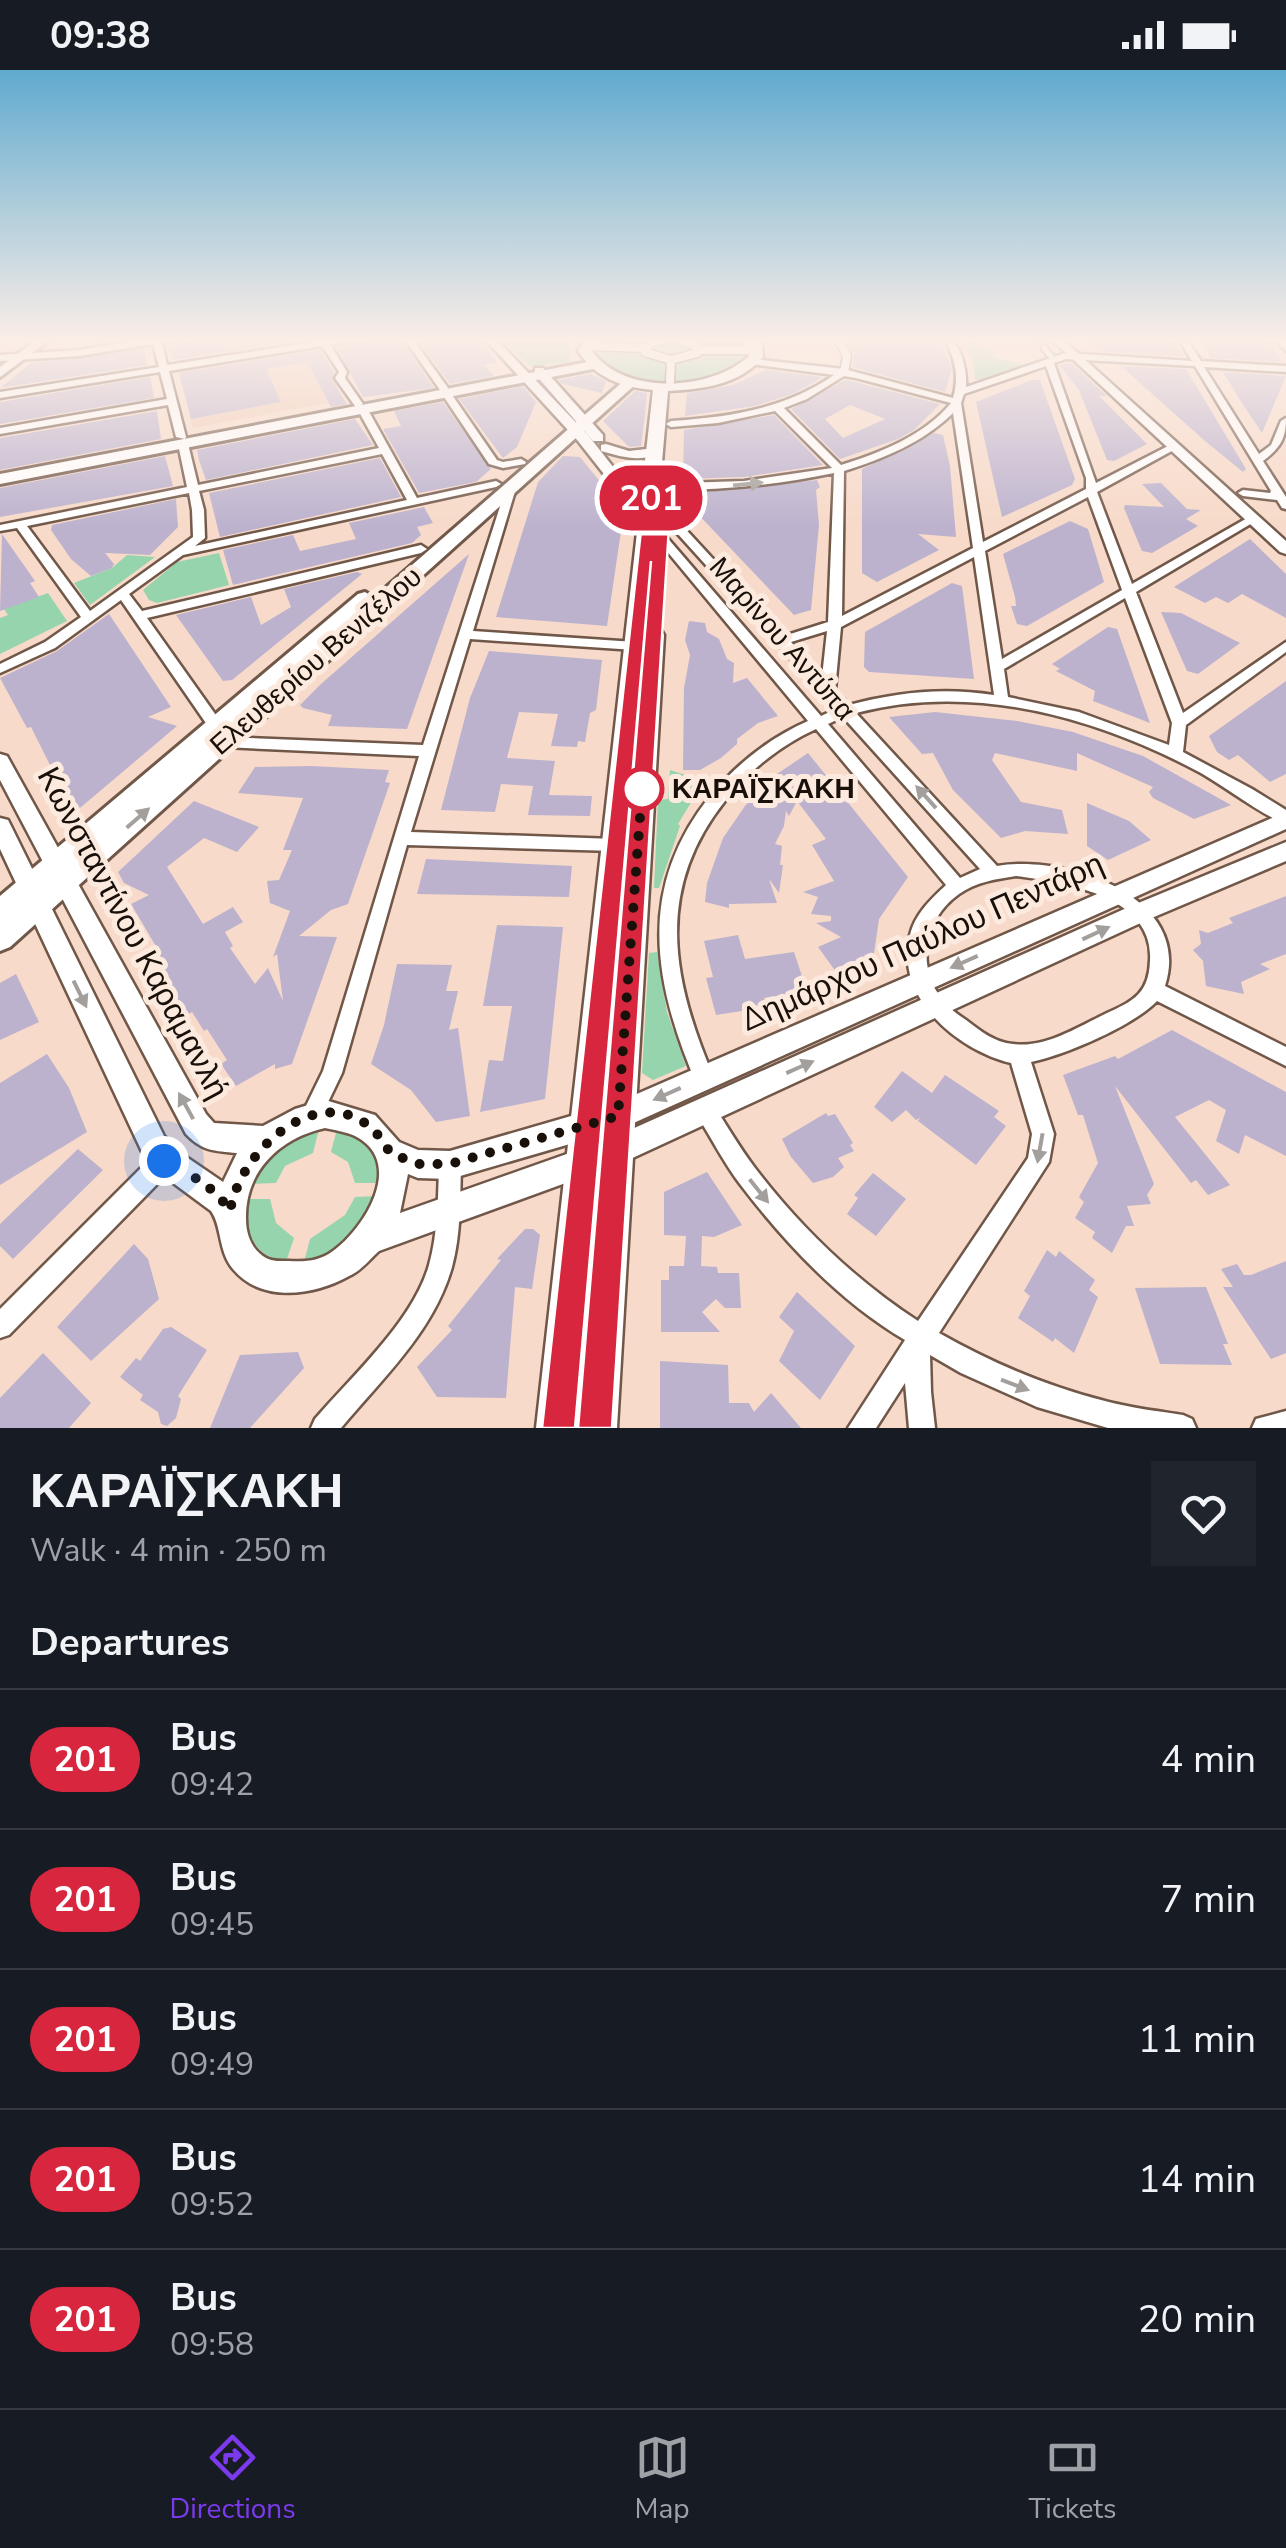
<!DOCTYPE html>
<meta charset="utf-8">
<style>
body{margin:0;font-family:"Nunito Sans",sans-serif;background:#20242c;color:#f1f3f6;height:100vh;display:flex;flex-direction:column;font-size:38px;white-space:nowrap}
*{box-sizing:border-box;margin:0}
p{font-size:32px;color:#9ea1a6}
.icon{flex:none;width:55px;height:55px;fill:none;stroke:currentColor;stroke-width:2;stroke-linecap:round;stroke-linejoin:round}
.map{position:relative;height:1358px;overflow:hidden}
.drawer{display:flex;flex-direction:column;background:#171b24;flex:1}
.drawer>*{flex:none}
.badge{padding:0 20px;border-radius:32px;font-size:35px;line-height:65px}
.you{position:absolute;width:50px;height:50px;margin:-25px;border:8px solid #fff;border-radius:50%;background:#1a73e8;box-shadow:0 0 0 15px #1a73e833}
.map>.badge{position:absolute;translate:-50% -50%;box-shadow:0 0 0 5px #fff}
h2{padding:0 30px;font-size:38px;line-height:90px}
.round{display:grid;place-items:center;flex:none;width:105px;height:105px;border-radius:0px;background:#20242c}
.headline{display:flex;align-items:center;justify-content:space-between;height:170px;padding:0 30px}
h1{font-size:48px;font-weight:700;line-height:75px}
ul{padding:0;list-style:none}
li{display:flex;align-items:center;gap:30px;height:140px;padding:0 30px;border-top:2px solid #363941}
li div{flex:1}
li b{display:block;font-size:38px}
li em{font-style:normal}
li .badge{min-width:110px;font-weight:700;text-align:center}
.status{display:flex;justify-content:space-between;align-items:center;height:70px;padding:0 50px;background:#171b24;direction:ltr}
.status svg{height:28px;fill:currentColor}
.menu{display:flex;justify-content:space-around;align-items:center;height:140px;border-top:2px solid #363941;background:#171b24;font-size:28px;color:#9ea1a6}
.menu a{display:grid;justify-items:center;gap:5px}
.menu .active{color:#7c3aed}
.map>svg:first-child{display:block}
.built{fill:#f1ccb7}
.green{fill:#96d4ad}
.building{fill:#bcb2ce;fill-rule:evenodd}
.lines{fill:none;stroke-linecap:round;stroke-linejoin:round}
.service-casing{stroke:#705748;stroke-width:9}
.pedestrian-casing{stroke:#705748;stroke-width:11}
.minor-casing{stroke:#705748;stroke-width:5}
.tertiary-casing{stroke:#705748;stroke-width:5}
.secondary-casing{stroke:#705748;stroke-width:6}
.primary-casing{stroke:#705748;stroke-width:5}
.service{stroke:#fff;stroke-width:5}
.pedestrian{stroke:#fff;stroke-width:8}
.minor{fill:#fff;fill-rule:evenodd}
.tertiary{fill:#fff;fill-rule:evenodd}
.secondary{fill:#fff;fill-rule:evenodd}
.primary{fill:#fff;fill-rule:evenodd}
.oneway{fill:#a39f9d}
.line{fill:#d7263d;stroke:#fff;stroke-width:2.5}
.walk{stroke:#19100a;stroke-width:10;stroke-dasharray:0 18}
.stop-dot{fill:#fff;stroke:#d7263d;stroke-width:5}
.labels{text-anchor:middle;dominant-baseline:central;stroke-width:10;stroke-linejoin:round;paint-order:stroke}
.street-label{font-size:28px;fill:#19100a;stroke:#fceadf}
.stop-label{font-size:28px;font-weight:bold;fill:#19100a;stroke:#fceadf;text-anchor:start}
.near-street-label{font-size:32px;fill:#19100a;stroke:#fceadf}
</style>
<div class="status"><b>09:38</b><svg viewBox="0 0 49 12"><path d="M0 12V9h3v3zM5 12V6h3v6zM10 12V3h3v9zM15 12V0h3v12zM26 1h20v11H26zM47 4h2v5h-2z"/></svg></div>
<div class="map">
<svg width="1286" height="1358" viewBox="0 0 1286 1358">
<rect width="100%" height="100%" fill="#f7dac9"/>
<path class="built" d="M317,278L343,330L193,358L179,301Z"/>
<g class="green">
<path d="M498,268H572L569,292L531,297Z"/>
<path d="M598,268H740L749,279L748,287C708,324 629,324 591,284Z"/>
<path d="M959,268H971L978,274L975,277H984L995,288L1023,295L985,310L975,309L973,291Z"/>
<path d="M219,483L229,515L157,533L149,530L143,520L177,492Z"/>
<path d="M127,485L155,487L90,535L74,513L112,498Z"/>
<path d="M48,523L67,551L0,584V548L8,545L4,539Z"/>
<path d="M670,700L704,711L678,754L680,756L659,818H654L658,730L668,729Z"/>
<path d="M657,882L667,942L686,996L653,1010L642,1003L649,883Z"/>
<path d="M319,1059L313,1083L285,1096L276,1113L250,1114C270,1085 285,1069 319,1059Z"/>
<path d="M337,1059C367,1067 377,1083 381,1113H355L348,1092L331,1082Z"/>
<path d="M379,1126L342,1181L303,1196L310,1169L345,1145L355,1127Z"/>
<path d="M245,1129H270L276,1153L294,1168L285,1195C251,1182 246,1164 245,1129Z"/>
</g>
<g class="building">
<path d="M205,268H314L173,290L167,276Z"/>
<path d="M380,268H400L434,318L363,327L336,277Z"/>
<path d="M416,268H479L497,292L484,295L494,306L450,314Z"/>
<path d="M846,268H939L952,299L945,322L852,297L854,284Z"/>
<path d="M1088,268H1173L1183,286L1105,282Z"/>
<path d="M1198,268H1265L1283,292L1211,288Z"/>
<path d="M144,279L147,295L0,318L31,293Z"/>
<path d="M320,280L334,302L332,310L347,334L331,337L307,292L266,299L281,332L191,349L179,303Z"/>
<path d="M1071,293L1107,326H1099L1147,374L1114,391L1107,390L1079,320L1059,295Z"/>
<path d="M1121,296L1186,299L1246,399L1243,402L1205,371Z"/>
<path d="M765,300L823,307L795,323L755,336L685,346L687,323L733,315Z"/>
<path d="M1223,302L1286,306L1262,363L1242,333Z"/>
<path d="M591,304L606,311L602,323L562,314L558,310Z"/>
<path d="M150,307L154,328L0,354V332Z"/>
<path d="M845,310L855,312L940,334L914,360L898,369L840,389L791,339ZM850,335L885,349L843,368L825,349Z"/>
<path d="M1032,310H1040L1075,409L1072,415L1002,447L976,332Z"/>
<path d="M523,316L536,332L517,377L503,388L459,329Z"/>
<path d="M635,321L647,323L645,345L641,376L629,377L603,351Z"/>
<path d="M443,332L491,399L476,412L419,423L383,359L401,356L394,341Z"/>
<path d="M157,341L161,369L0,400V368Z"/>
<path d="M774,345L823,395L744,407L683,409L684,360Z"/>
<path d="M355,349L373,375L206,410L199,390L197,380Z"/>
<path d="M934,363L943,365L950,396L956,467L918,464L939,480L877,512L862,503V399Z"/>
<path d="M165,386L173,416L0,447V418Z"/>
<path d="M563,386L580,387L624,441L607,556L496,547L538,412Z"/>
<path d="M380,388L401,427L220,467L209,423Z"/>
<path d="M817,410L820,417L816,420L819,455L811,540L794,545L693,439L691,423Z"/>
<path d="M1161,413L1187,439L1201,440L1186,449L1198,456L1152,483L1142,481L1124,438L1125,435L1164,437L1142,414Z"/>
<path d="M176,429L178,457L150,485L105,483L114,494L112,498L91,506L71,489L51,460L52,455Z"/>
<path d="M424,437L433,453L417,457L421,465L412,473L233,515L223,480L293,465L300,481L356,469L349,453Z"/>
<path d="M1070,451L1088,459L1104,512L1027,556L1017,554L1011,536H1016L1015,527L1003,484Z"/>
<path d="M2,464L35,511L30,513L39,527L0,541Z"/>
<path d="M1250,469L1286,504V548L1242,524L1228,533L1216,527L1205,533L1174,517Z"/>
<path d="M469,484L407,659L328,656L332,645L303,638L300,635L321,614Z"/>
<path d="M357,502L362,504L232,610L223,611L176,545L251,527L261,555L291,537L284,519Z"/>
<path d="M952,513L962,516L974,609L869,602L864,597L865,562Z"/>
<path d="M1161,542L1181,543L1240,573L1198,604L1187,601Z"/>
<path d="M109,544L171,637L148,647L177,656L74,743L31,657L27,658L0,608L57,581Z"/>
<path d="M689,551L705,553L707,562L719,569L727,589L734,593L733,613L747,608L778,646L758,653L737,669V674L721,688L700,700H683L684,618L690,585L685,570Z"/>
<path d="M1108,557L1117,559L1150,653L1093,631L1095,621L1056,601L1060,599L1052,594Z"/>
<path d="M489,581L602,590L596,640L590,643L585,672L578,671L577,677L551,676L558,644L519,642L507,688L555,691L549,725L592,726L590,746L528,745L533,716L501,714L495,742L441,740L470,628Z"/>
<path d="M1286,611V704L1270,712L1238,685L1229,690L1217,682L1209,666Z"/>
<path d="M935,642L1017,651L1073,662L1143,686L1231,735L1194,749L1153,728L1149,722L1153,717L1077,683V701L995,683L992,690L1021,732L1062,740L1068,764L1025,761L1001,768L953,720L933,683L922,684L889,647Z"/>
<path d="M808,683L908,807L879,849L873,890L839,906L818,877L841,867L816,853L831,851V846L811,844L818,827L803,822L834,811L812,775L826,769L797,731L789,746L786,741L784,756L775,774L782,776L780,795H783L779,823L769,809L777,833L729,834V838L705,832L707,813L723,768L745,736L774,706Z"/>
<path d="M311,696L389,700L385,712L390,713L348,834L331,840L299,866L337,867L292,994L275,999V994L236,1016L221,994L227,990L207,959L204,961L192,942L187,945L177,928L154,880L157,878L131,834L149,825L124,813L118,802L194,731L259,757L237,782L204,768L167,797L203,854L233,837L243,852L225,862L233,876L230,878L255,914L268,898L283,931L277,884L273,887L290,841L270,833L267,811L279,810L292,780H283L303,728L238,723L255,697Z"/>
<path d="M1087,733L1129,751L1151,770L1108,790L1087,776Z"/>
<path d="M426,789L572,796L569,827L417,824Z"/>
<path d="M1286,826V884L1260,894L1270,899L1241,912L1244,924L1206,916L1203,891L1193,880L1201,874L1199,860L1208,863L1233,853L1229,848Z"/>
<path d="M497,855L563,857L545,1029L480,1042L489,990L503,991L512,936H483Z"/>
<path d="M738,865L745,889L794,882L807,921L764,928L767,937L716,945L706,908L713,907L704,871Z"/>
<path d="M397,894L452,895L446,921H458L449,960L458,958L470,1046L436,1052L411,1020L371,994L384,955Z"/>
<path d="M16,904L39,952L0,970V913Z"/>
<path d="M1172,960L1286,1022V1086L1245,1065L1239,1084L1216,1071L1226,1040L1209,1030L1175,1047L1230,1115L1208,1125L1196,1110L1191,1113L1115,1016L1154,1114L1147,1125L1151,1134L1127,1136L1134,1156H1126L1112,1183L1092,1168L1095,1162L1075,1148L1084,1132L1079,1127L1098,1093L1083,1045H1078L1063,1005L1115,986L1118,989Z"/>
<path d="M47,984L69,1018L87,1062L0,1115V1013Z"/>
<path d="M902,1001L932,1023L945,1005L999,1041L994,1047L1006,1056L976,1095L918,1051L920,1048L916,1050L906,1040L892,1052L874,1037Z"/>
<path d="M826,1043L828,1046L835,1044L853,1073L850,1075L854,1081L838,1088L844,1097L833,1107L813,1113L791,1087L782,1069Z"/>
<path d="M78,1079L103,1100L13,1189L0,1176V1154Z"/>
<path d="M707,1102L742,1155L714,1167L702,1166L701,1196L717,1197L718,1203H739L741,1238H725L716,1229L702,1242L720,1262H661V1210H669V1196H684L686,1166L664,1165V1122Z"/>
<path d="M873,1103L906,1129L876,1166L847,1144L858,1128L854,1125Z"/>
<path d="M525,1159H533L540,1165L532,1219L515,1217L506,1328L437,1327L417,1297L452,1260L448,1256L501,1190L497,1189Z"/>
<path d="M134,1174L148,1189L159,1229L91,1291L57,1257Z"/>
<path d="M1047,1180L1056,1187L1059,1181L1095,1210L1089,1220L1098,1227L1074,1283L1055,1268L1053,1272L1018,1248L1030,1226L1024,1221Z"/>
<path d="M1286,1191V1283L1271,1289L1223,1217H1233L1221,1199L1237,1194L1244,1205H1251Z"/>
<path d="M1206,1217L1228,1274H1223L1232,1295L1160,1294L1135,1218Z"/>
<path d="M797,1222L855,1276L820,1330L779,1291L794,1261L779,1247Z"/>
<path d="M171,1257L207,1280L178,1326L181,1329L176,1348L167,1356L161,1354L158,1342L140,1330L143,1325L120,1307L136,1288L140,1291L163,1259Z"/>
<path d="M298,1282L304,1298L250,1358H210L240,1285Z"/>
<path d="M43,1283L91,1333L69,1358H0V1328Z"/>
<path d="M660,1291L728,1295L729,1333H749L754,1342L771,1323L801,1358H660Z"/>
</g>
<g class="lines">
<g class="service-casing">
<g id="service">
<path d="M1035,268H1041"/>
<path d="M1044,278L1054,290"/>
</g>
</g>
<g class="pedestrian-casing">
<g id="pedestrian">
<path d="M673,268L696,276L697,283L671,290L645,282L651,272Z"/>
<path d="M838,268L847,286L844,302"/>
<path d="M591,276L644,278"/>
<path d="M698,280H751"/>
<path d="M670,311L671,290"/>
</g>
</g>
<g class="minor-casing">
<g id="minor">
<path d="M152,268H182L162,273L167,295L320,271L318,268L327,270L358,268L354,271L330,274L347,302L345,308L363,334L358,337L355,336L335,308L339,302L322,276L169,301L186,367L185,369L176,367L168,335L0,364V358L167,329L160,302L0,328V322L159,297L153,274L79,286L0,291V285L79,280Z"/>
<path d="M404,268H412L448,318L446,320H440Z"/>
<path d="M944,268H952C962,283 967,299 966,317L1065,283L1192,291L1178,268H1186L1201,291L1286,296V302L1204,297L1259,384L1271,375L1281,351L1286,348C1286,369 1280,378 1263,391L1286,427V439L1282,438L1277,430L1243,426L1238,423L1243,420L1270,423L1271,421L1195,296L1066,289L1054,293L1096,413L1170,375L1179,377L1097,422L1132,514L1249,447H1257L1259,449L1136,522L1183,643L1286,572V582L1186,655L1183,682L1252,719L1286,740V754C1260,744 1227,718 1201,703C1096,647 973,612 856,643L997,796C1065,784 1194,826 1165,916L1286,977V996L1157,931C1133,956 1065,985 1031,992L1054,1064L1049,1092L939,1263C992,1293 1046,1316 1105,1331C1131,1338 1157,1341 1183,1345L1192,1349L1196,1358H1108L1037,1337L961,1303L930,1285L931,1322L935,1358H909L905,1313L876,1358H848L905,1270C840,1232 785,1173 740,1114C724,1093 712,1069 698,1047L695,1040L698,1033L705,1030L712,1033C726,1054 739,1077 755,1098C800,1157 855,1210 918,1251L1028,1088L1032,1064L1011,993C957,980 894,927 910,865C915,844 931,829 946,815L816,659C781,675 748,701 725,731C654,820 672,911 714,1008L711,1015L704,1018L697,1015C653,913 636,817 711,725C737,694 771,667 808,651L656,468V464H664L821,646L836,639L657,441L659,439H667L784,566L828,552L834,403C773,416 713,421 651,420L646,417L651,414L744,411L832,398L775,341L718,353L671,357L666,354L671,351C730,347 785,339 834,305L750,294L749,292L753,289L844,299L953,328C959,308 956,289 944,268ZM1046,296L1086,408V419L983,472L961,333L964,324ZM844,306L856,308L951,333C924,366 879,383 841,395L784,338L807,329ZM953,343L973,478L842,546L844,401C883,389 924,372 953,343ZM1088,427L1122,520L1002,589L985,481ZM974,487L994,625C944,617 897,622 849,635L835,620L841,557ZM1125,528L1172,653L1169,675L1079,642L1008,627L1004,599ZM827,561L822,607L791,572ZM843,647L980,799L960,808L828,654ZM1016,806C1064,812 1154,826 1150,890C1149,928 1129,932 1099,947C1073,960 1043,978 1013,974C995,973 979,960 966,950C960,946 953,941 948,936C915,903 921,851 959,824C976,812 996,809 1016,806Z"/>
<path d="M1274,268H1282L1286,272V281Z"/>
<path d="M444,322H450L497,390L503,392L521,389L526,392L525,394L503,398L489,394L442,324Z"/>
<path d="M363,337L368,340L417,428L496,411L501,414L496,417L183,485L129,524L142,541L421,475L427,479L421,483L147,548L220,651L222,655L220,659H210L121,530L55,578L0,603V594L45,572L81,547L17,458L0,461V455L187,417L178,374L183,371L188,374L198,415L379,378L358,340ZM382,384L407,430L195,476L205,468L204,440L199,421ZM189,423L192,440L193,467L90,541L27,456Z"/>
<path d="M511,415L516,418L473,561L635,572L642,576L635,580L470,569L411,762L615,769L621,770L623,775L621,780L615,781L407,775L342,1003L318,1053L311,1056L304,1053L301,1046L323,1001L419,686L224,677L217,672L224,667L423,675L506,418Z"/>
<path d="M164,1080L172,1083L175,1091L172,1099L9,1265L0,1268V1239L156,1083Z"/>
<path d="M450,1084L458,1087L461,1095C460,1129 461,1164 452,1197C434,1261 382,1309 341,1358H311L315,1349C353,1305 413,1251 429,1195C438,1163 438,1128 439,1095L442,1087Z"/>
<path d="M1286,1341V1358H1252L1256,1349Z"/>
</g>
</g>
<g class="tertiary-casing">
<g id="tertiary">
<path d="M484,268H495L588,365L665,463V469H655L578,371Z"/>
<path d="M1050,268H1061L1286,471V484L1280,482Z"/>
<path d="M535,298H543L603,365V371H593L535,304Z"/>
<path d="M606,374L629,381L655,378L662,382C642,393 622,387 601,381V375Z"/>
<path d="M0,684L7,686L206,1044L214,1053L263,1056L295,1039L325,1030L375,1045L399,1072L418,1080L450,1081L616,1033L1286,742V759L618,1060L450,1109L418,1108L408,1104L400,1143L612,1068L1131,836L1286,772V791L1147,850L626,1091L379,1181C370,1189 361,1201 349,1206C315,1225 262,1234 233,1199C218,1181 222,1156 211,1141L161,1104L144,1086L0,779V748L8,750L11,756L164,1066L182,1084L223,1112L237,1083C214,1081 202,1081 186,1064L0,710ZM325,1058C334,1060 346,1062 355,1066C406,1092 365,1158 333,1181C320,1191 305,1192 289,1191C282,1191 273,1192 266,1188C252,1180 246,1165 246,1149C245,1101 280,1068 325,1058Z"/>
</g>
</g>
<g class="secondary-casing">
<g id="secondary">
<path d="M39,268H52L0,307V297Z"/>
<path d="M593,291L600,295L598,298L0,414V404Z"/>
<path d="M626,309L638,312L10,877L0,881V826L358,524L365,522L374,528Z"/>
</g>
</g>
<g class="primary-casing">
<path id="primary" d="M585,268H599L592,281C624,326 711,321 749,286L742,268H756L762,274L763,287C739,315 704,319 668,321L648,560H661L664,565L617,1358H536L653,320C620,317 596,308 578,281Z"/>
</g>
<use href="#service" class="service"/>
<use href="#pedestrian" class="pedestrian"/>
<use href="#minor" class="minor"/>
<use href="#tertiary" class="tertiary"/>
<use href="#secondary" class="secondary"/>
<use href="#primary" class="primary"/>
</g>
<defs><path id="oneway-solid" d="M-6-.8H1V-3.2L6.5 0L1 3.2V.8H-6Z" transform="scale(2.5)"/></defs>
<g class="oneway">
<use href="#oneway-solid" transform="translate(748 414) rotate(-6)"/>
<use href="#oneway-solid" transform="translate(926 727) rotate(-132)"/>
<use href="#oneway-solid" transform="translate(138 748) rotate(-41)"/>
<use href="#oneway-solid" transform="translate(1096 863) rotate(-25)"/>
<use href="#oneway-solid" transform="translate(964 892) rotate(156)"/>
<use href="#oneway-solid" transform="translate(80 924) rotate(64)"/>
<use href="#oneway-solid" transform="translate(800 997) rotate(-24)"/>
<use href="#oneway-solid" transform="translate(667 1024) rotate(156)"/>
<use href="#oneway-solid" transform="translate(186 1036) rotate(-119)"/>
<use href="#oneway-solid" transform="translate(1040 1078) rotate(100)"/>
<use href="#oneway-solid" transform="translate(759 1121) rotate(51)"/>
<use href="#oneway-solid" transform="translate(1015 1315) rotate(21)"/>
</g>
<linearGradient id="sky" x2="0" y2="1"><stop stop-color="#60aacf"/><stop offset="0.59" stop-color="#fbeee7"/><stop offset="1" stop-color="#fbeee7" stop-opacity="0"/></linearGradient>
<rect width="1286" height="458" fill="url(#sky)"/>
<path class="line" d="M645,424H655L670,441L612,1358H578L651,491L575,1358H542Z"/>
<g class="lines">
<path class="walk" d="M164,1091C191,1105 213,1115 230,1141C243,1067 343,995 390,1083L418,1094H450L618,1046L642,719"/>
</g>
<circle class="stop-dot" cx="642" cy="719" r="20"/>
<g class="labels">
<g class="street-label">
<text transform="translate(782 569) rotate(49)">Μαρίνου Αντύπα</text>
<text transform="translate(316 591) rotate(-41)">Ελευθερίου Βενιζέλου</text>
</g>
<g class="stop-label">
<text x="672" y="719">ΚΑΡΑΪΣΚΑΚΗ</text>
</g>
<g class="near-street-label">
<text transform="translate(133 863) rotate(62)">Κωνσταντίνου Καραμανλή</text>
<text transform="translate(922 872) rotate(-24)">Δημάρχου Παύλου Πεντάρη</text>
</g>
</g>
</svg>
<div class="you" style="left:164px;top:1091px"></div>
<b class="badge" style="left:651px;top:428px;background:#d7263d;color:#fff">201</b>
</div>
<section class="drawer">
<div class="headline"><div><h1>ΚΑΡΑΪΣΚΑΚΗ</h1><p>Walk · 4 min · 250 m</p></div><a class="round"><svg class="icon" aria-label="heart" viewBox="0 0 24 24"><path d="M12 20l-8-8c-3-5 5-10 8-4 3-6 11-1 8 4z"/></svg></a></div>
<h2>Departures</h2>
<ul>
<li><span class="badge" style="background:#d7263d;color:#fff">201</span><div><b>Bus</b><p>09:42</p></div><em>4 min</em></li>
<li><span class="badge" style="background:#d7263d;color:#fff">201</span><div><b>Bus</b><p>09:45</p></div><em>7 min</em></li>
<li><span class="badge" style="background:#d7263d;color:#fff">201</span><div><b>Bus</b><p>09:49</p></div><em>11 min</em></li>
<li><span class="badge" style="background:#d7263d;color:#fff">201</span><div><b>Bus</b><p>09:52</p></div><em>14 min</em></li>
<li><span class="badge" style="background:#d7263d;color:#fff">201</span><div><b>Bus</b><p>09:58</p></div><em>20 min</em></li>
</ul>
</section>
<nav class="menu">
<a class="active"><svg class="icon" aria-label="directions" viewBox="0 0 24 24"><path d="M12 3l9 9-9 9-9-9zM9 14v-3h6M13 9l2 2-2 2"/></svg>Directions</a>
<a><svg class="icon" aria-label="map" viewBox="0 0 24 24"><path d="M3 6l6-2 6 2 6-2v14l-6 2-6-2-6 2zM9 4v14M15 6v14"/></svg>Map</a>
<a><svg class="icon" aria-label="tickets" viewBox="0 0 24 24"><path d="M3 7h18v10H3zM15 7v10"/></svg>Tickets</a>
</nav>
